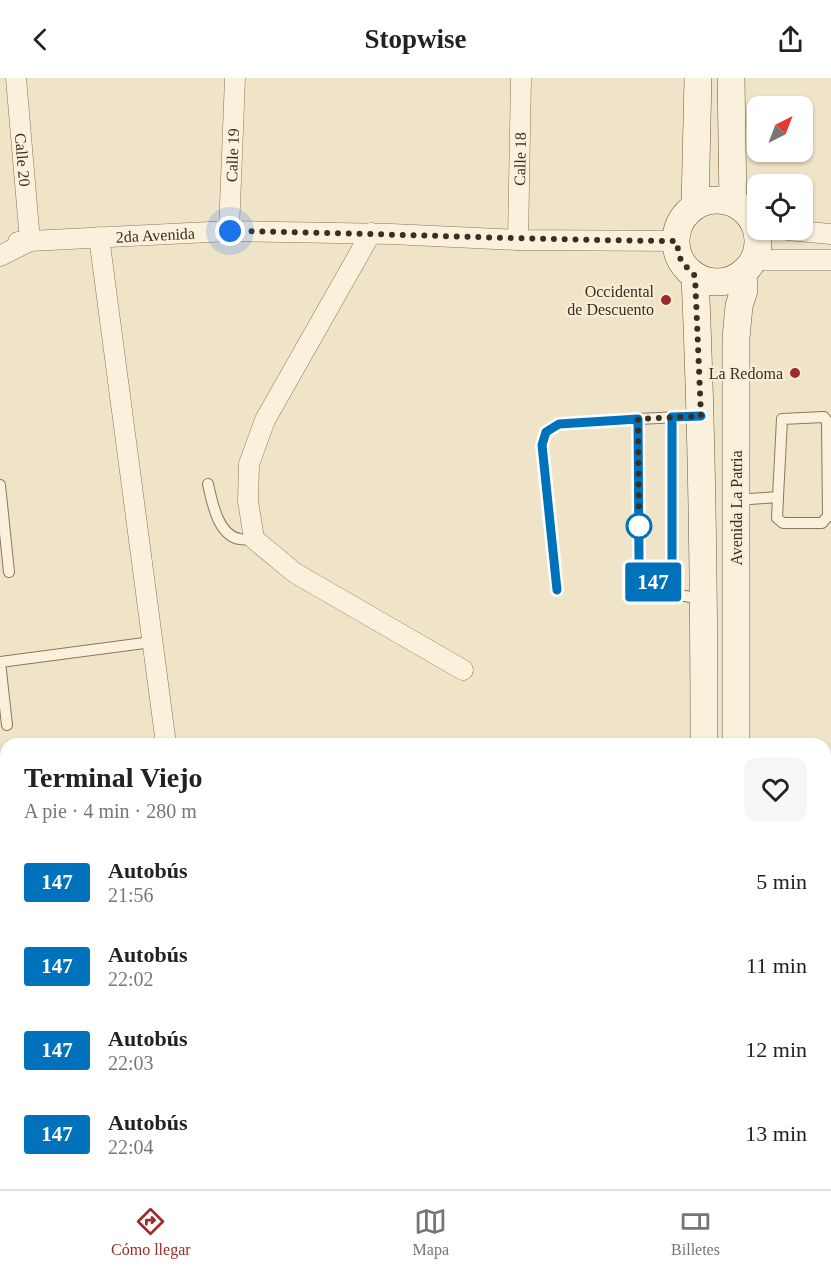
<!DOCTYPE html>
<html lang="es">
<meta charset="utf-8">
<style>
body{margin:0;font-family:"Times New Roman",serif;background:#f6f6f6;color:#222;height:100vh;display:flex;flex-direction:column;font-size:22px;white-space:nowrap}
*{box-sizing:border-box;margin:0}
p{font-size:20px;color:#767676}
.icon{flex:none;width:33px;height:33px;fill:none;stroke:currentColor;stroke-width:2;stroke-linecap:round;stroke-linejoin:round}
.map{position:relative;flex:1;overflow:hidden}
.drawer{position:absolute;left:0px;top:660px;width:831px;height:452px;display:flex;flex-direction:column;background:#fff;border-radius:18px 18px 0 0;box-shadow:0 2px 4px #0004}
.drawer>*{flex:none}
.badge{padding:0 12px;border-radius:4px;font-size:21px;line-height:39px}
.needle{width:39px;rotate:42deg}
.tools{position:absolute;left:747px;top:18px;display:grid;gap:12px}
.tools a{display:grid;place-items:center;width:66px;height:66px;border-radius:12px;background:#fff;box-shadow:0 2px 4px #0004;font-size:30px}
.you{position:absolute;width:30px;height:30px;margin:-15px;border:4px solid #fff;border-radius:50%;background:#1a73e8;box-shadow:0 0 0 9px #1a73e833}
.map>.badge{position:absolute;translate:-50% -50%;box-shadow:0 0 0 3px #fff}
.round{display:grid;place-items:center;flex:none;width:63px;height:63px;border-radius:12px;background:#f6f6f6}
.headline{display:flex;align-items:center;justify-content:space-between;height:102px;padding:0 24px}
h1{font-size:28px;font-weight:600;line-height:45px}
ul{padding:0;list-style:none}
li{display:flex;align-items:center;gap:18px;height:84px;padding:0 24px}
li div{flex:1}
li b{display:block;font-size:22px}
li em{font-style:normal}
li .badge{min-width:66px;font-weight:700;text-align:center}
header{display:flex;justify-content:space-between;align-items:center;height:78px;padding:0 24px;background:#fff;font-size:27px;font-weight:600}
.menu{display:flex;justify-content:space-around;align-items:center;height:84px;border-top:2px solid #e0e0e0;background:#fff;font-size:16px;color:#767676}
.menu a{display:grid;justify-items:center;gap:3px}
.menu .selected{color:#9e2a2b}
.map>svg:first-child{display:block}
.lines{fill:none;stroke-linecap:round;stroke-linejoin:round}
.lane-casing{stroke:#8d765c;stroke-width:12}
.street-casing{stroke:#8d765c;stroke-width:21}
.secondary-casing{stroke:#6f573f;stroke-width:28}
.lane{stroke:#faf1dc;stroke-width:10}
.street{stroke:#faf1dc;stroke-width:20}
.secondary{stroke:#faf1dc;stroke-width:27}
.line-casing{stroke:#fff;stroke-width:14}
.line{stroke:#0072bc;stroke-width:9}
.walk{stroke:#3d2e20;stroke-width:6;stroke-dasharray:0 10.8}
.poi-dot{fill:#9e2a2b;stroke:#f7eed8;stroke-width:2}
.stop-dot{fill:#fff;stroke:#0072bc;stroke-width:3}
.labels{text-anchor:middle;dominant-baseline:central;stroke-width:4.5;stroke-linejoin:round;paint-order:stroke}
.street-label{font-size:16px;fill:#3d2e20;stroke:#f7eed8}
.poi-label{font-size:16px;fill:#3d2e20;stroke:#f7eed8;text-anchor:end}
</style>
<header><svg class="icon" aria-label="back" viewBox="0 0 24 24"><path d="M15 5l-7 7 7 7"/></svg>Stopwise<svg class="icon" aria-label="share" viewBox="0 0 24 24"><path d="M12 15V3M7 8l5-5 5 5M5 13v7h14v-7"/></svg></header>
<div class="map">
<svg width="831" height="1111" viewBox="0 0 831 1111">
<rect width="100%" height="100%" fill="#f0e4c8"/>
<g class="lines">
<g class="lane-casing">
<g id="lane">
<path d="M701,338L638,341L639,484L655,507L672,516L703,521"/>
<path d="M208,406C212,424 218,458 240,461C244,462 250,461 254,461"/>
<path d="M0,407L9,494"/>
<path d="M736,422L778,419L777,440L783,445H822L828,438L827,343L824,339L782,341L778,419"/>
<path d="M557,512L542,367L546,354L559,346L638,341"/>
<path d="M672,516V339"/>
<path d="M7,647L0,584L152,564"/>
<path d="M825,1063L831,1062"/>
</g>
</g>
<g class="street-casing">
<g id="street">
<path id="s1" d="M16,0L30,163L18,164"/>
<path d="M754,146L758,147"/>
<path d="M787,152L831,156"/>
<path id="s2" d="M229,153L235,0"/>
<path d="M371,155L265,342L249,386L248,423L254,461L295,495L463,592"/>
<path d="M99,159L166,666"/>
<path id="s3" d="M518,162L521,0"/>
<path id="s4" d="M0,178L30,163L229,153L391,156L518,162L676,163"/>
<path d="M754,182H831"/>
</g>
</g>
<g class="secondary-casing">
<g id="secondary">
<path d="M731,0L733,125"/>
<circle cx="717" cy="163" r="41"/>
<path d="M695,128L698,0"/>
<path d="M695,198C702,354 704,510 704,666"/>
<path d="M736,666V260L739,228L744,212L743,195"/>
<path d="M705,1106V1111"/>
<path d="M664,1111L667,1106"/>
<path d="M735,1111V1106"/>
</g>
</g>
<use href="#lane" class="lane"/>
<use href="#street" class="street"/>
<use href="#secondary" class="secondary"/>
</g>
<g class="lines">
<g class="line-casing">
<path id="line" d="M557,512L542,367L546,354L559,346L638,341L639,484L655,507L672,516V339L701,338"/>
</g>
<use href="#line" class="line"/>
<path class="walk" d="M230,153C378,155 527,162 676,163L681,183L695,198L701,338L638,341L639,448"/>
</g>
<g class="poi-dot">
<circle cx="666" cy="222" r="6"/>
<circle cx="795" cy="295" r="6"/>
</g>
<circle class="stop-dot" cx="639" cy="448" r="12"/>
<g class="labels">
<g class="street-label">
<text stroke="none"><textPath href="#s2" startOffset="76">Calle 19</textPath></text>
<text stroke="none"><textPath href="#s3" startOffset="81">Calle 18</textPath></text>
<text stroke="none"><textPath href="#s1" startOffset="82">Calle 20</textPath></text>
<text stroke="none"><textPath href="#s4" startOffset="159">2da Avenida</textPath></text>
<text transform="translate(736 430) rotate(-90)">Avenida La Patria</text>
</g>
<g class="poi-label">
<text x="654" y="213">Occidental<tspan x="654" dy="18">de Descuento</tspan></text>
<text x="783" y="295">La Redoma</text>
</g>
</g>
</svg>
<div class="tools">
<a><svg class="needle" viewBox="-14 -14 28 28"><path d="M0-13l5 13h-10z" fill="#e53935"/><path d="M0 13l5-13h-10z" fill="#767676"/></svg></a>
<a><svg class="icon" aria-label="locate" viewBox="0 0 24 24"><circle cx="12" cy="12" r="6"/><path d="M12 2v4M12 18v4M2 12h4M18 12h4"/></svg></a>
</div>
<div class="you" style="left:230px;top:153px"></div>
<b class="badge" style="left:653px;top:504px;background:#0072bc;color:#fff">147</b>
<section class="drawer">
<div class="headline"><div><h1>Terminal Viejo</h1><p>A pie · 4 min · 280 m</p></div><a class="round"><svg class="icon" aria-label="heart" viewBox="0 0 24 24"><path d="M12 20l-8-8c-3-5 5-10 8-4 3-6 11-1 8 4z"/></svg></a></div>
<ul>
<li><span class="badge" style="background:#0072bc;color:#fff">147</span><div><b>Autobús</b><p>21:56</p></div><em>5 min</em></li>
<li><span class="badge" style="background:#0072bc;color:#fff">147</span><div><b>Autobús</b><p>22:02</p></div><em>11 min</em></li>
<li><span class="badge" style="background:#0072bc;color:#fff">147</span><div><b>Autobús</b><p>22:03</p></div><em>12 min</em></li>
<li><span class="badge" style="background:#0072bc;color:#fff">147</span><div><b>Autobús</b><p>22:04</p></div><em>13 min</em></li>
</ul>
</section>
</div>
<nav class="menu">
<a class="selected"><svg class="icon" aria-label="directions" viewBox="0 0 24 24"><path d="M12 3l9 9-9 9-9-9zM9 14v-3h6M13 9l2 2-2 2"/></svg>Cómo llegar</a>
<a><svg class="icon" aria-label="map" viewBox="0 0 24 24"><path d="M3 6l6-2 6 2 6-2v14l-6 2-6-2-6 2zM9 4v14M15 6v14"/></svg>Mapa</a>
<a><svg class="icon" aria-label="tickets" viewBox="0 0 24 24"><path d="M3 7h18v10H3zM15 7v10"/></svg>Billetes</a>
</nav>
